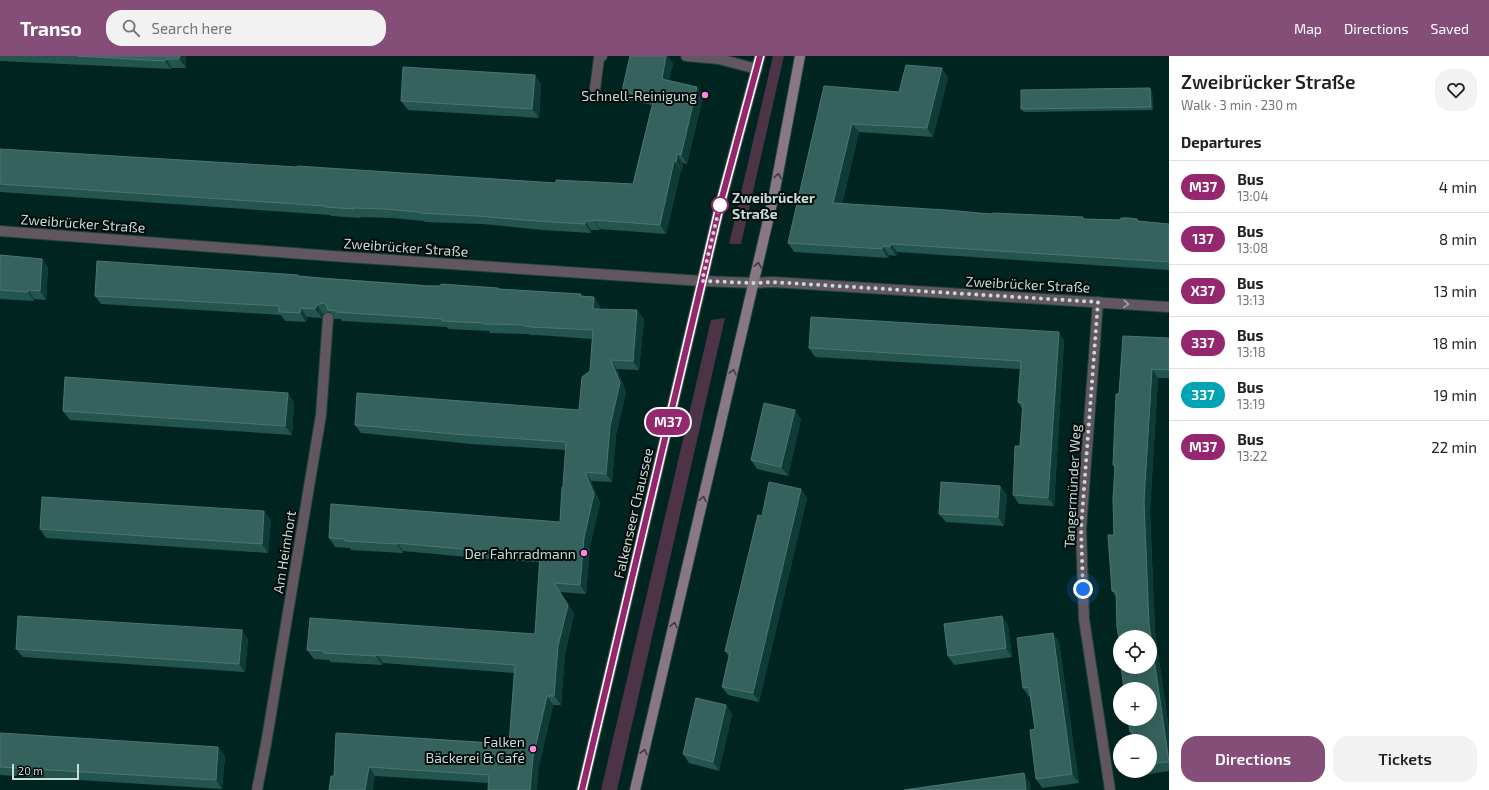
<!DOCTYPE html>
<meta charset="utf-8">
<style>
body{margin:0;font-family:"Exo 2",sans-serif;background:#f2f2f2;color:#202124;height:100vh;display:flex;flex-direction:column;font-size:15px;white-space:nowrap}
*{box-sizing:border-box;margin:0}
p{font-size:13px;color:#757577}
.icon{flex:none;width:22px;height:22px;fill:none;stroke:currentColor;stroke-width:2;stroke-linecap:round;stroke-linejoin:round}
.map{position:relative;flex:1;overflow:hidden}
.side{display:flex;flex-direction:column;background:#fff;width:320px}
.side>*{flex:none}
.badge{padding:0 8px;border-radius:13px;font-size:14px;line-height:26px}
.fabs{position:absolute;left:1113px;top:574px;display:grid;gap:8px}
.fabs a{display:grid;place-items:center;width:44px;height:44px;border-radius:50%;background:#fff;box-shadow:0 4px 16px #0002;font-size:20px}
.scale{position:absolute;left:12px;bottom:10px;width:67px;box-sizing:border-box;padding-left:4px;border:2px solid #c6dad6;border-top:0;font-size:11px;line-height:14px;white-space:nowrap;color:#c6dad6;-webkit-text-stroke:3px #010b09;paint-order:stroke}
.you{position:absolute;width:20px;height:20px;margin:-10px;border:3px solid #fff;border-radius:50%;background:#1a73e8;box-shadow:0 0 0 6px #1a73e833}
.map>.badge{position:absolute;translate:-50% -50%;box-shadow:0 0 0 2px #fff}
h2{padding:0 12px;font-size:15px;line-height:36px}
.round{display:grid;place-items:center;flex:none;width:42px;height:42px;border-radius:16px;background:#f2f2f2}
.overview{display:flex;align-items:center;justify-content:space-between;height:68px;padding:0 12px}
h1{font-size:19px;font-weight:600;line-height:30px}
.primary-button{display:flex;gap:8px;margin-top:auto;padding:8px 12px}
.primary-button a{flex:1;height:46px;border-radius:16px;background:#844e79;color:#fff;font-size:16px;font-weight:600;line-height:46px;text-align:center}
.primary-button a+a{background:#f2f2f2;color:#202124}
ul{padding:0;list-style:none}
li{display:flex;align-items:center;gap:12px;height:52px;padding:0 12px;border-top:1px solid #e0e0e0}
li div{flex:1}
li b{display:block;font-size:15px}
li em{font-style:normal}
li .badge{min-width:44px;font-weight:700;text-align:center}
header{display:flex;align-items:center;gap:24px;box-sizing:border-box;height:56px;padding:0 20px;background:#844e79;color:#fff}
header strong{font-size:19px}
nav{display:flex;gap:22px;margin-inline-start:auto;font-size:14px}
.search{width:280px;height:36px;background:#f2f2f2;display:flex;align-items:center;gap:10px;box-sizing:border-box;padding:0 14px;border-radius:16px;color:#757577;font-size:15px}
main{display:flex;flex:1;min-height:0}
.map>svg:first-child{display:block}
.green{fill:#4d3346}
.lines{fill:none;stroke-linecap:round;stroke-linejoin:round}
.service-casing{stroke:#20423e;stroke-width:12}
.minor-casing{stroke:#20423e;stroke-width:12}
.secondary-casing{stroke:#20423e;stroke-width:12}
.service{stroke:#63575f;stroke-width:10}
.minor{stroke:#63575f;stroke-width:10}
.secondary{stroke:#8a7784;stroke-width:10}
.wall{fill:#24544e}
.shaded-wall{fill:#0e3b36}
.building{fill:#36625d;stroke:#4c7570}
.oneway{stroke:#3f3c40}
.oneway2{stroke:#9ea6a6}
.line-casing{stroke:#fff;stroke-width:9}
.line{stroke:#95276e;stroke-width:6}
.walk{stroke:#c6dad6;stroke-width:4;stroke-dasharray:0 7.2}
.poi-dot{fill:#fe86e0;stroke:#010b09;stroke-width:1.5}
.stop-dot{fill:#fff;stroke:#95276e;stroke-width:2}
.labels{text-anchor:middle;dominant-baseline:central;stroke-width:4;stroke-linejoin:round;paint-order:stroke}
.poi-label{font-size:14px;fill:#c6dad6;stroke:#010b09;text-anchor:end}
.stop-label{font-size:14px;font-weight:bold;fill:#c6dad6;stroke:#010b09;text-anchor:start}
.street-label{font-size:14px;fill:#c6dad6;stroke:#010b09}
</style>
<header>
<strong>Transo</strong>
<div class="search"><svg class="icon" aria-label="search" viewBox="0 0 24 24"><circle cx="10" cy="10" r="6"/><path d="M15 15l6 6"/></svg>Search here</div>
<nav><a>Map</a><a>Directions</a><a>Saved</a></nav>
</header>
<main>
<div class="map">
<svg width="1169" height="734" viewBox="0 0 1169 734">
<rect width="100%" height="100%" fill="#002521"/>
<g class="green">
<path d="M773,0H784L741,188H729Z"/>
<path d="M725,262L617,734H601L711,264Z"/>
</g>
<g class="lines">
<g class="service-casing">
<g id="service">
<path d="M686,0L719,3L757,13"/>
<path d="M595,33L599,2L602,0"/>
<path d="M257,734L266,688L321,359L328,262"/>
</g>
</g>
<g class="minor-casing">
<g id="minor">
<path d="M0,175L332,200L702,225L754,227L773,226L1169,251"/>
<path d="M1098,246L1081,473L1084,563L1110,734"/>
</g>
</g>
<g class="secondary-casing">
<g id="secondary">
<path d="M582,734L720,149L760,0"/>
<path d="M635,734L774,139L800,0"/>
</g>
</g>
<use href="#service" class="service"/>
<use href="#minor" class="minor"/>
<use href="#secondary" class="secondary"/>
</g>
<g class="wall">
<path d="M0,0H186V12H172L171,13L0,5Z"/>
<path d="M673,7L669,24L703,40L687,108L683,107L682,115L681,114L666,178L600,173V174H591V177L542,174L483,168L425,166L424,165L392,162L360,161L361,162L331,160L330,159L0,136V93L556,127L633,128L652,49L628,44L622,35Z"/>
<path d="M948,21L933,81L859,76L842,148L991,158L1084,163L1120,164L1137,163L1139,165L1169,168V214L897,196L896,200L889,199L888,202L794,196L788,187L824,30L899,36Z"/>
<path d="M541,28L539,62L408,54L401,45Z"/>
<path d="M1152,35L1153,54L1024,56L1021,53Z"/>
<path d="M0,199L42,203L48,212L46,244L34,243V245L0,243Z"/>
<path d="M299,220L440,230L498,232L499,233L581,238L582,240L600,250V253L644,263L639,314L617,313L626,336L616,379L612,426L591,425L600,447L590,490L586,538L560,536L574,558L565,598L561,649H553L539,710L489,727L375,720H334L336,677L509,688L514,617L383,607L382,609L330,606L329,604L314,603L307,594L535,578L540,506L499,504L403,495V497L351,494L350,492L335,491L329,482L560,466L563,431L566,394L471,388L361,377L355,369L579,354L590,315L592,283L537,279H530L529,278L490,277L489,275L448,273L447,271L342,265L341,263H334L330,256H328L323,258L322,262L307,261L306,266L285,265L281,259L101,248L95,240Z"/>
<path d="M1169,282V322H1158L1150,454L1155,576L1169,673V715L1143,719L1141,715H1150V685L1133,681L1130,676L1150,611L1116,541L1112,535L1115,412L1113,409L1119,338Z"/>
<path d="M1064,284L1054,450L1019,448L1013,439L1020,390L1022,353L1018,346L1020,313L815,301L809,292Z"/>
<path d="M294,346L292,379L70,364L63,355Z"/>
<path d="M801,363L788,420L757,413L751,404Z"/>
<path d="M1000,430L1007,439L1004,470L946,466L939,458Z"/>
<path d="M801,433L807,442L759,646L728,639L722,631L729,601L725,595L762,460Z"/>
<path d="M271,464L268,497L46,482L40,473Z"/>
<path d="M1008,569L1012,601L954,609L948,600Z"/>
<path d="M1053,577L1059,586L1079,727L1042,732L1036,723L1035,673L1030,640L1029,641L1023,632Z"/>
<path d="M248,583L245,616L23,601L16,593Z"/>
<path d="M726,649L732,658L719,715L689,707L683,698Z"/>
<path d="M0,677L218,691L225,700L222,733L0,719Z"/>
</g>
<g class="shaded-wall">
<path d="M180,0H186V12L179,3Z"/>
<path d="M666,0H668L673,7L668,31L662,23Z"/>
<path d="M166,3L172,12L171,13L165,5Z"/>
<path d="M942,12L948,21L933,81L927,72Z"/>
<path d="M535,19L541,28L539,62L532,53Z"/>
<path d="M697,31L703,40L687,108L681,99Z"/>
<path d="M1150,32L1152,35L1153,54L1151,51Z"/>
<path d="M852,68L859,76L840,156L833,147Z"/>
<path d="M677,98L683,107L682,115L676,106Z"/>
<path d="M674,105L681,114L666,178L660,169Z"/>
<path d="M594,164L600,173V174L594,165Z"/>
<path d="M585,165L591,174V177L585,168Z"/>
<path d="M891,188L897,196L896,200L890,191Z"/>
<path d="M883,190L889,199L888,202L882,193Z"/>
<path d="M42,203L48,212L46,244L40,235Z"/>
<path d="M28,234L34,243V245L28,236Z"/>
<path d="M594,241L600,250V262L593,253Z"/>
<path d="M317,249L323,258L322,262L315,253Z"/>
<path d="M301,252L307,261L306,266L300,257Z"/>
<path d="M637,254L644,263L639,314L633,305Z"/>
<path d="M1059,276L1064,284L1054,450L1048,442Z"/>
<path d="M611,304L617,313L626,336L616,379L612,426L606,418L610,370Z"/>
<path d="M1152,313L1158,322L1150,454L1155,576L1169,673V706L1149,568L1144,445Z"/>
<path d="M288,337L294,346L292,379L285,370Z"/>
<path d="M795,354L801,363L788,420L781,411Z"/>
<path d="M585,416L591,425L600,447L590,490L586,538L580,529Z"/>
<path d="M1000,430L1007,439L1004,470L998,461Z"/>
<path d="M801,433L807,442L759,646L753,637Z"/>
<path d="M264,455L271,464L268,497L262,488Z"/>
<path d="M397,487L403,495V497L397,488Z"/>
<path d="M554,527L574,558L565,598L561,649L554,640Z"/>
<path d="M1002,560L1008,569L1012,601L1006,592Z"/>
<path d="M242,574L248,583L245,616L239,608Z"/>
<path d="M1053,577L1059,586L1079,727L1072,718Z"/>
<path d="M377,599L383,607L382,609L376,600Z"/>
<path d="M547,640L553,649L539,710L537,734H530L533,701Z"/>
<path d="M726,649L732,658L719,715L713,706Z"/>
<path d="M218,691L225,700L222,733L216,724Z"/>
<path d="M369,711L375,720L373,734H365Z"/>
<path d="M1024,717L1030,726L1031,734H1026Z"/>
</g>
<g class="building">
<path d="M77,0H180L179,3H166L165,5Z"/>
<path d="M630,0H666L662,23L697,31L681,99L677,98L676,106L674,105L660,169L594,164V165H585V168L536,165L477,160L419,157V156L385,153L354,152V153L325,151V150L0,128V93L297,111V110L556,127V124L633,128L654,42L622,35Z"/>
<path d="M906,9L942,12L927,72L852,68L833,147L946,154L991,158L993,157L1083,161V163L1120,164L1121,162H1129L1137,163V165L1169,168V206L891,188L890,191L883,190L882,193L788,187L824,30L899,36Z"/>
<path d="M403,11L535,19L532,53L401,45Z"/>
<path d="M1150,32L1151,51L1021,53V34Z"/>
<path d="M0,199L42,203L40,235L28,234V236L0,234Z"/>
<path d="M97,205L298,219V220L320,222L426,230H440L441,228L498,232V233L581,238L580,240L594,241L593,253L637,254L633,305L611,304L620,327L610,370L606,418L585,416L594,438L584,482L580,529L554,527L568,549L558,590L554,640H547L533,701L530,734H488L489,719L369,711L365,734H329L331,720H334L336,677L509,688L515,609L377,599L376,600L324,597V595L307,594L310,562L535,578L540,498L493,496L397,487V488L345,485V483L329,482L331,448L560,466L562,431H563L566,386L465,379L355,369L357,337L579,354L582,321L590,315L593,274L531,271L524,270V269L484,268V267L442,265V263L336,256V255L328,254L326,248L322,247L317,249L315,253L301,252L300,257L279,256V250L95,240Z"/>
<path d="M811,261L1059,276L1048,442L1013,439L1015,390H1020L1023,347L1018,346L1021,305L809,292Z"/>
<path d="M1123,280L1169,282V314L1152,313L1144,445L1149,568L1169,706L1150,708V685H1134L1132,675L1130,676L1128,663H1150V633H1124L1121,611H1150V581H1120V589L1117,571L1116,535H1112L1108,479H1114L1113,443L1115,409H1113L1116,338H1119Z"/>
<path d="M65,321L288,337L285,370L63,355Z"/>
<path d="M764,347L795,354L781,411L751,404Z"/>
<path d="M769,426L801,433L753,637L722,631L730,596L725,595L758,459L762,460Z"/>
<path d="M941,426L1000,430L998,461L939,458Z"/>
<path d="M42,441L264,455L262,488L40,473Z"/>
<path d="M18,560L242,574L239,608L16,593Z"/>
<path d="M1002,560L1006,592L948,600L944,568Z"/>
<path d="M1053,577L1072,718L1036,723L1030,674L1035,673L1029,631L1023,632L1017,582Z"/>
<path d="M696,642L726,649L713,706L683,698Z"/>
<path d="M0,677L218,691L216,724L0,711Z"/>
<path d="M1024,717L1026,734H904Z"/>
</g>
<defs><path id="oneway-chevron" d="M-2-3.5L2.5 0L-2 3.5" fill="none" stroke-width="1.6" stroke-linecap="round" stroke-linejoin="round"/></defs>
<g class="oneway">
<use href="#oneway-chevron" transform="translate(778 120) rotate(-80)"/>
<use href="#oneway-chevron" transform="translate(758 209) rotate(-78)"/>
<use href="#oneway-chevron" transform="translate(733 316) rotate(-77)"/>
<use href="#oneway-chevron" transform="translate(703 443) rotate(-77)"/>
<use href="#oneway-chevron" transform="translate(674 569) rotate(-77)"/>
<use href="#oneway-chevron" transform="translate(644 696) rotate(-77)"/>
</g>
<use class="oneway2" href="#oneway-chevron" transform="translate(1126 248) rotate(4)"/>
<g class="lines">
<g class="line-casing">
<path id="line" d="M582,734L720,149L760,0"/>
</g>
<use href="#line" class="line"/>
<path class="walk" d="M720,149L702,225L754,227L772,226L1098,246L1081,473L1083,533"/>
</g>
<g class="poi-dot">
<circle cx="705" cy="39" r="4"/>
<circle cx="584" cy="497" r="4"/>
<circle cx="533" cy="693" r="4"/>
</g>
<circle class="stop-dot" cx="720" cy="149" r="8"/>
<g class="labels">
<g class="poi-label">
<text x="697" y="39">Schnell-Reinigung</text>
<text x="576" y="497">Der Fahrradmann</text>
<text x="525" y="685">Falken<tspan x="525" dy="16">Bäckerei &amp; Café</tspan></text>
</g>
<g class="stop-label">
<text x="732" y="141">Zweibrücker<tspan x="732" dy="16">Straße</tspan></text>
</g>
<g class="street-label">
<text transform="translate(83 167) rotate(4)">Zweibrücker Straße</text>
<text transform="translate(406 191) rotate(4)">Zweibrücker Straße</text>
<text transform="translate(1028 228) rotate(3)">Zweibrücker Straße</text>
<text transform="translate(1072 430) rotate(-87)">Tangermünder Weg</text>
<text transform="translate(633 457) rotate(-77)">Falkenseer Chaussee</text>
<text transform="translate(284 496) rotate(-81)">Am Heimhort</text>
</g>
</g>
</svg>
<div class="fabs">
<a><svg class="icon" aria-label="locate" viewBox="0 0 24 24"><circle cx="12" cy="12" r="6"/><path d="M12 2v4M12 18v4M2 12h4M18 12h4"/></svg></a>
<a>+</a>
<a>−</a>
</div>
<div class="scale">20 m</div>
<div class="you" style="left:1083px;top:533px"></div>
<b class="badge" style="left:668px;top:366px;background:#95276e;color:#fff">M37</b>
</div>
<section class="side">
<div class="overview"><div><h1>Zweibrücker Straße</h1><p>Walk · 3 min · 230 m</p></div><a class="round"><svg class="icon" aria-label="heart" viewBox="0 0 24 24"><path d="M12 20l-8-8c-3-5 5-10 8-4 3-6 11-1 8 4z"/></svg></a></div>
<h2>Departures</h2>
<ul>
<li><span class="badge" style="background:#95276e;color:#fff">M37</span><div><b>Bus</b><p>13:04</p></div><em>4 min</em></li>
<li><span class="badge" style="background:#95276e;color:#fff">137</span><div><b>Bus</b><p>13:08</p></div><em>8 min</em></li>
<li><span class="badge" style="background:#95276e;color:#fff">X37</span><div><b>Bus</b><p>13:13</p></div><em>13 min</em></li>
<li><span class="badge" style="background:#95276e;color:#fff">337</span><div><b>Bus</b><p>13:18</p></div><em>18 min</em></li>
<li><span class="badge" style="background:#00a3b4;color:#fff">337</span><div><b>Bus</b><p>13:19</p></div><em>19 min</em></li>
<li><span class="badge" style="background:#95276e;color:#fff">M37</span><div><b>Bus</b><p>13:22</p></div><em>22 min</em></li>
</ul>
<div class="primary-button"><a>Directions</a><a>Tickets</a></div>
</section>
</main>
